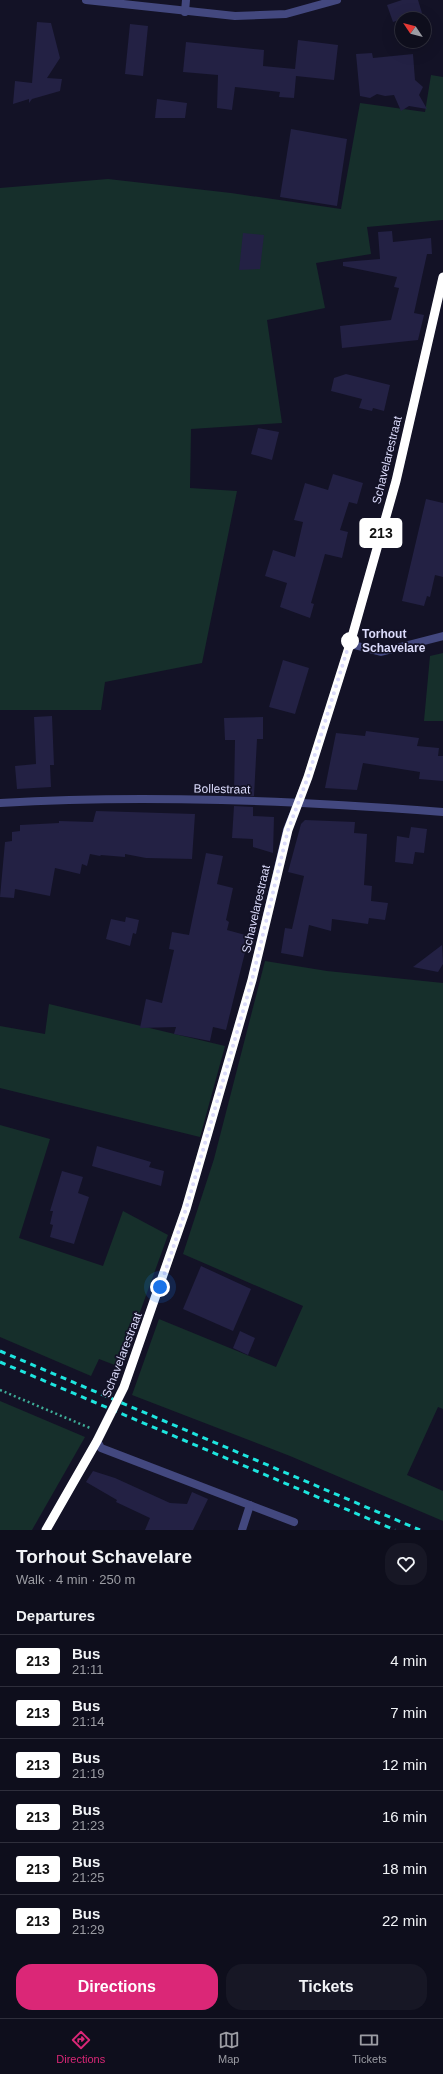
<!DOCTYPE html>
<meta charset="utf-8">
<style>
body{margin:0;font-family:Helvetica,sans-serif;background:#171725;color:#f1f3f6;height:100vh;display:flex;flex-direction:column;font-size:15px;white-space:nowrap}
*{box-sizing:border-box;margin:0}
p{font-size:13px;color:#9b9ca3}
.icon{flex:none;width:22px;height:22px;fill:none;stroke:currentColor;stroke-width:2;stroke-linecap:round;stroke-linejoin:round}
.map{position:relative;height:1530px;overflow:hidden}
.side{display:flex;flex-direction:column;background:#0e0e1c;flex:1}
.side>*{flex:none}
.badge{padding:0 8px;border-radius:3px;font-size:14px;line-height:26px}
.needle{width:26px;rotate:305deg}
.tools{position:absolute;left:395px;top:12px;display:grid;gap:8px}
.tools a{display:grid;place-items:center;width:36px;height:36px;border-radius:50%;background:#0e0e1c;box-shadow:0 4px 16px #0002,0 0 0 1px #2e2e3b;font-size:20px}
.you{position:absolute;width:20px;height:20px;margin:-10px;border:3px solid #fff;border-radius:50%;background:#1a73e8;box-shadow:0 0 0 6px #1a73e833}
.map>.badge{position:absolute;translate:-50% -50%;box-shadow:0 0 0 2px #fff}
h2{padding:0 16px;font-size:15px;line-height:36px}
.round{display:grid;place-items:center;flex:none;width:42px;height:42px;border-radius:16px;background:#171725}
.headline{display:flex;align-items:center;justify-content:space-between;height:68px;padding:0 16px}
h1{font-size:19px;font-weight:800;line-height:30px}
.action{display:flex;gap:8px;margin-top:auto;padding:8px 16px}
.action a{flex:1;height:46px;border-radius:16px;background:#db2777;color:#fff;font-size:16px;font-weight:800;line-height:46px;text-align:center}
.action a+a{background:#171725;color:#f1f3f6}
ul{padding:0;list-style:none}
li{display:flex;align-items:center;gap:12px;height:52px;padding:0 16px;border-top:1px solid #2e2e3b}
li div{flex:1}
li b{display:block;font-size:15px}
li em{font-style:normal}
li .badge{min-width:44px;font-weight:700;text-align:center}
.menu{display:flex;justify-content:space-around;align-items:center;height:56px;border-top:1px solid #2e2e3b;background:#0e0e1c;font-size:11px;color:#9b9ca3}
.menu a{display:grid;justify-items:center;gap:2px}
.menu .active{color:#db2777}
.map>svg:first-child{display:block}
.green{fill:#162f2b}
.building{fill:#232144}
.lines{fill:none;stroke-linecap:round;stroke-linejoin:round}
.path{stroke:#3eac97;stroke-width:2.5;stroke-dasharray:2 3;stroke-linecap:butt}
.lane{stroke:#43487f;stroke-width:8}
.street{stroke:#43487f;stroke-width:8}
.rail{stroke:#1de5df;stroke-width:3;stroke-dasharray:6 5;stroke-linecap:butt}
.line-casing{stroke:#fff;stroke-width:9}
.line{stroke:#fff;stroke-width:6}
.walk{stroke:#dbdbfb;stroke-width:4;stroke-dasharray:0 7.2}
.stop-dot{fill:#fff;stroke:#fff;stroke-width:2}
.labels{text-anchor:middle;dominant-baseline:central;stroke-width:3.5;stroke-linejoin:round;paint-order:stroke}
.street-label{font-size:12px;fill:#dbdbfb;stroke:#131226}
.stop-label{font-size:12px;font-weight:bold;fill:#dbdbfb;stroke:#131226;text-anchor:start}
</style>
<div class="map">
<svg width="443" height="1530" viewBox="0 0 443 1530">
<rect width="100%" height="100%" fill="#131226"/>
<g class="green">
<path d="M431,75L443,77V220L367,227L371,254L316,263L325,308L267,320L282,423L191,429L190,488L237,491L202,663L105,682L101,710H0V188L108,179L231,193L341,209L360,103L425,112Z"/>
<path d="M443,653V721H424L430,656Z"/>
<path d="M265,961L327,971L443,983V1409L438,1407L407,1475L443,1491V1521L290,1456L132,1395L159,1319L276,1367L303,1306L183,1254L214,1159Z"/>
<path d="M49,1004L225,1046L200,1137L0,1088V1026L45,1034Z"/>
<path d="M0,1125L50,1139L19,1238L103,1266L123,1211L168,1235L120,1367L99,1359L91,1376L0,1337Z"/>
<path d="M0,1401L85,1437L32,1530H0Z"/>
</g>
<g class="building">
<path d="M402,0H418L422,13L393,22L387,5Z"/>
<path d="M37,22L51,23L60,58L47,78L62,79L60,91L32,99L29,103V99L13,104L15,81L32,83Z"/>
<path d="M130,24L148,26L143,76L125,74Z"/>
<path d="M298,40L338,45L334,80L296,76L294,98L279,97L280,92L235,87L232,110L217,108L218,75L183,72L186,42L264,50L263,66L295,69Z"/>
<path d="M372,53L373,58L413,54L415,80L423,87L419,95L427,109L409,106L401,111L394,95L385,96L377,94L370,98L360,96L356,54Z"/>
<path d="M157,99L187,103L185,118H155Z"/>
<path d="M291,129L347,139L337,206L280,197Z"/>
<path d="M392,231L393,242L431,238L432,254H427L414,313L424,315L418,340L342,348L340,326L391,320L399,288L394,287L397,277L343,266V262L380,259L378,232Z"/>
<path d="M243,233L264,235L260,269L239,270Z"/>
<path d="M346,374L390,385L384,411L373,408L372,411L359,408L362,399L331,391L334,378Z"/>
<path d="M258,428L279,432L272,460L251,454Z"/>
<path d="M333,474L363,483L357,504L349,502L340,530L348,532L342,558L325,554L311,603L314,604L310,618L280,607L287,583L265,576L273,550L295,557L303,522L294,520L305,483L328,490Z"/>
<path d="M426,499L443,503V577L435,575L430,597L427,596L424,606L402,601Z"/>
<path d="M283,660L309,668L295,714L269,707Z"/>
<path d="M52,716L54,765H50L51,787L17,789L15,766L36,764L34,717Z"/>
<path d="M263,717V739H257L254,796L234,795L235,740H225L224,718Z"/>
<path d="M366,731L419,738L417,746L439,748L438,756H443V781L419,779L420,772L363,763L357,790L325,788L336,733L365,736Z"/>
<path d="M234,806L253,807V816L274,817L273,853L253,847V839L232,838Z"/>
<path d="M96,811L195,814L192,859L146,858L125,854V857L101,855L100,856L90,854L87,866L82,864L80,874L55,868L50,896L15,889L14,898L0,897L5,842L12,841V832L20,831V825L59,823V821L93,822Z"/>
<path d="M305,820L355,822L354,833L367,834L364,885L372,886L371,901L388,903L385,920L369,918L368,924L332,919L331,931L309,925L303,957L281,953L285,928L292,929L304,876L288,872L301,824Z"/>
<path d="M411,827L427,829L424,853L415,852L413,864L395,862L397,836L409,838Z"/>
<path d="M206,853L223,856L217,884L233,888L226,920L229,922L227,930L249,936L226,1030L213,1027L210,1041L174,1034L176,1027L140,1028L146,999L162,1003L174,950L169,949L172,932L189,935Z"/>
<path d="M126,917L139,920L136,934L133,933L130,946L106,939L111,919L125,922Z"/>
<path d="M442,945L443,964L438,972L413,967Z"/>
<path d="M97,1146L151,1162L149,1167L164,1171L161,1186L92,1166Z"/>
<path d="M62,1171L83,1177L78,1193L89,1197L74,1244L50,1237L53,1225L50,1224L53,1211H50Z"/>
<path d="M201,1266L251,1289L233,1331L183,1309Z"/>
<path d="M240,1331L255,1338L248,1355L233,1348Z"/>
<path d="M93,1471L115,1478L170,1503L187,1504L192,1492L208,1499L193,1530H145L150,1518L116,1502L117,1500L86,1482Z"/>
</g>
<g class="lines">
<path class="path" d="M0,1390L90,1428"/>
<g class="lane">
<path d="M97,1441L101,1448L294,1522"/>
<path d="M242,1530L250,1505"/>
</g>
<g class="street">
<path d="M86,0L235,16L286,14L337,0"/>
<path d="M185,12L186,0"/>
<path d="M350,644L381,652L443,636"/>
<path d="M0,803C147,794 296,801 443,812"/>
<path d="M46,1530L97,1441L124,1387L186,1209L252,980L287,830L308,777L350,644L396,481L443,277"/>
</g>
<g class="rail">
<path d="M0,1351L420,1530"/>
<path d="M0,1362L395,1530"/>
</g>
</g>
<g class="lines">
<g class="line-casing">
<path id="line" d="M46,1530L97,1441L124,1387L186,1209L252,980L288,830L308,777L350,644L396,481L443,277"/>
</g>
<use href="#line" class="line"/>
<path class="walk" d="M160,1287L186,1209L252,980L288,830L308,777L350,641"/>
</g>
<circle class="stop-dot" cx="350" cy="641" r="8"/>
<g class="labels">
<g class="street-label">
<text transform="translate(387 460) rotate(-76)">Schavelarestraat</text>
<text transform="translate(222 789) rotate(1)">Bollestraat</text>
<text transform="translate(256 909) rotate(-77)">Schavelarestraat</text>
<text transform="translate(122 1355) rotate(-69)">Schavelarestraat</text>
</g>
<g class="stop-label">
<text x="362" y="634">Torhout<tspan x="362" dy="14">Schavelare</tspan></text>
</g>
</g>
</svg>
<div class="tools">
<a><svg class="needle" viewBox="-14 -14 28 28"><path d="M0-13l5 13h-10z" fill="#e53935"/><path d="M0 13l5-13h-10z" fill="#9b9ca3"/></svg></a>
</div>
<div class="you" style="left:160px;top:1287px"></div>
<b class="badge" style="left:381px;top:533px;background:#fff;color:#111">213</b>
</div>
<section class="side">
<div class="headline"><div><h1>Torhout Schavelare</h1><p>Walk · 4 min · 250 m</p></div><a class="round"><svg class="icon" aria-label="heart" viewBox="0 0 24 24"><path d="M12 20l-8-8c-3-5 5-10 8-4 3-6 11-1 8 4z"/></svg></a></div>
<h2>Departures</h2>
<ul>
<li><span class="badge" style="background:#fff;color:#111">213</span><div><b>Bus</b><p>21:11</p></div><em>4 min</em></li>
<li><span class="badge" style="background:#fff;color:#111">213</span><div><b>Bus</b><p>21:14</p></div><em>7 min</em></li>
<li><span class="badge" style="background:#fff;color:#111">213</span><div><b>Bus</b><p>21:19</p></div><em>12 min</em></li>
<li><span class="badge" style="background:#fff;color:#111">213</span><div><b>Bus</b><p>21:23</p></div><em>16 min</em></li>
<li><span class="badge" style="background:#fff;color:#111">213</span><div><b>Bus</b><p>21:25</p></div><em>18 min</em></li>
<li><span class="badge" style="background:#fff;color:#111">213</span><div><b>Bus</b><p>21:29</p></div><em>22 min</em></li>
</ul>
<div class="action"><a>Directions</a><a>Tickets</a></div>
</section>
<nav class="menu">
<a class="active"><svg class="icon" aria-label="directions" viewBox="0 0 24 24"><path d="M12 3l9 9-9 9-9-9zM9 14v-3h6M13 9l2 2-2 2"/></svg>Directions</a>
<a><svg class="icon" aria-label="map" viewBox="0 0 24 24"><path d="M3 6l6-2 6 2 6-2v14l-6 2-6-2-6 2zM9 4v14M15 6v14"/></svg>Map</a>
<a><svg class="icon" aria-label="tickets" viewBox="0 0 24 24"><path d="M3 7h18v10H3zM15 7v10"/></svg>Tickets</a>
</nav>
